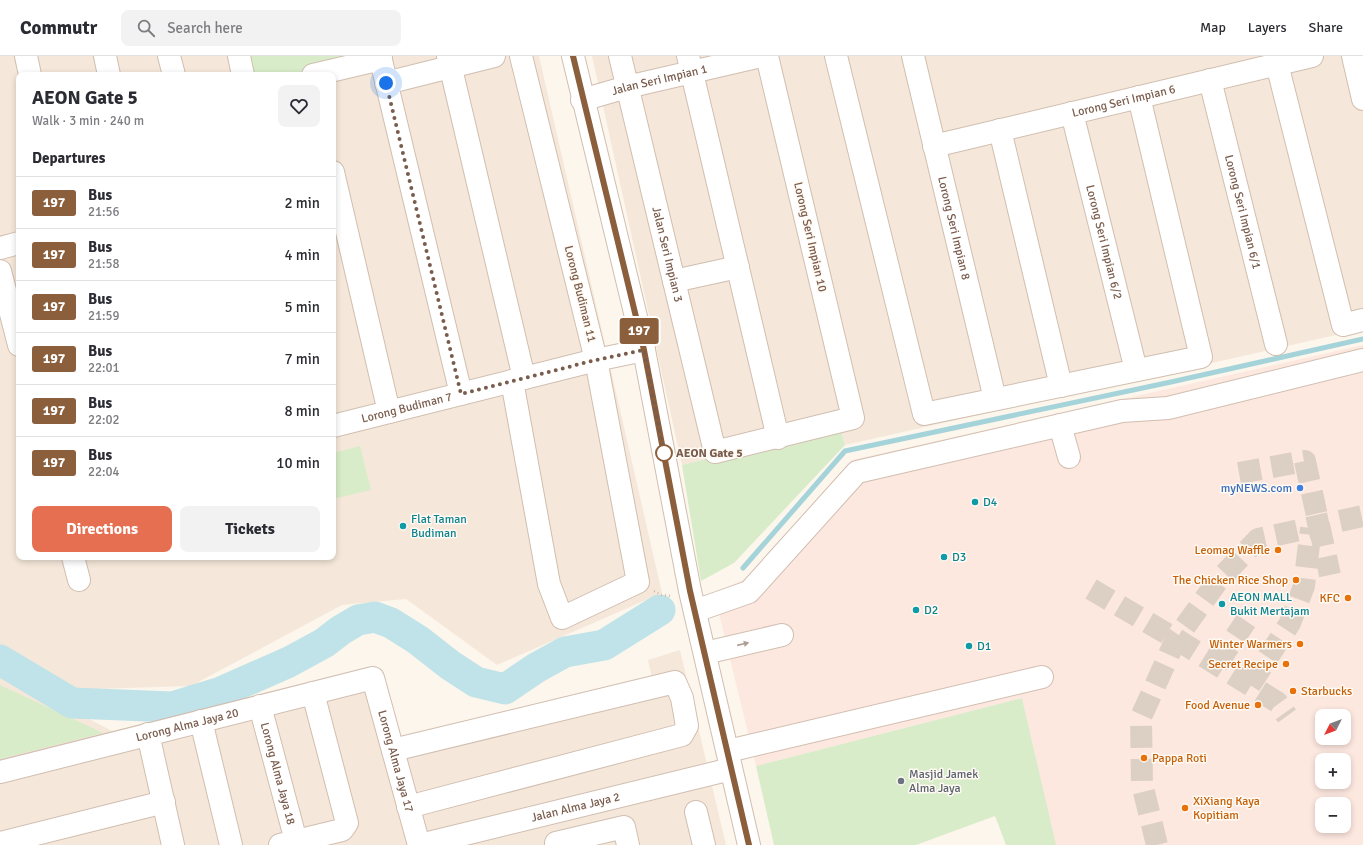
<!DOCTYPE html>
<meta charset="utf-8">
<style>
body{margin:0;font-family:Signika,sans-serif;background:#f2f2f3;color:#2b2b33;height:100vh;display:flex;flex-direction:column;font-size:15px;white-space:nowrap}
*{box-sizing:border-box;margin:0}
p{font-size:13px;color:#7c7c81}
.icon{flex:none;width:22px;height:22px;fill:none;stroke:currentColor;stroke-width:2;stroke-linecap:round;stroke-linejoin:round}
.map{position:relative;flex:1;overflow:hidden}
.details{position:absolute;left:16px;top:16px;width:320px;height:488px;display:flex;flex-direction:column;background:#fff;border-radius:8px;box-shadow:0 2px 6px #0003}
.details>*{flex:none}
.badge{padding:0 8px;border-radius:3px;font-size:14px;line-height:26px}
.needle{width:26px;rotate:228deg}
.controls{position:absolute;left:1315px;top:653px;display:grid;gap:8px}
.controls a{display:grid;place-items:center;width:36px;height:36px;border-radius:8px;background:#fff;box-shadow:0 2px 6px #0003;font-size:20px}
.you{position:absolute;width:20px;height:20px;margin:-10px;border:3px solid #fff;border-radius:50%;background:#1a73e8;box-shadow:0 0 0 6px #1a73e833}
.map>.badge{position:absolute;translate:-50% -50%;box-shadow:0 0 0 2px #fff}
h2{padding:0 16px;font-size:15px;line-height:36px}
.round{display:grid;place-items:center;flex:none;width:42px;height:42px;border-radius:8px;background:#f2f2f3}
.overview{display:flex;align-items:center;justify-content:space-between;height:68px;padding:0 16px}
h1{font-size:19px;font-weight:800;line-height:30px}
.primary-button{display:flex;gap:8px;margin-top:auto;padding:8px 16px}
.primary-button a{flex:1;height:46px;border-radius:8px;background:#e76f51;color:#fff;font-size:16px;font-weight:800;line-height:46px;text-align:center}
.primary-button a+a{background:#f2f2f3;color:#2b2b33}
ul{padding:0;list-style:none}
li{display:flex;align-items:center;gap:12px;height:52px;padding:0 16px;border-top:1px solid #e1e1e2}
li div{flex:1}
li b{display:block;font-size:15px}
li em{font-style:normal}
li .badge{min-width:44px;font-weight:700;text-align:center}
header{display:flex;align-items:center;gap:24px;box-sizing:border-box;height:56px;padding:0 20px;background:#fff;border-bottom:1px solid #e1e1e2}
header strong{font-size:19px}
nav{display:flex;gap:22px;margin-inline-start:auto;font-size:14px}
.search{width:280px;height:36px;background:#f2f2f3;display:flex;align-items:center;gap:10px;box-sizing:border-box;padding:0 14px;border-radius:8px;color:#7c7c81;font-size:15px}
.map>svg:first-child{display:block}
.residential{fill:#f5e8da;fill-rule:evenodd}
.commercial{fill:#fde8e0;fill-rule:evenodd}
.green{fill:#d8ecc9}
.lines{fill:none;stroke-linecap:round;stroke-linejoin:round}
.stream{stroke:#a5d3da;stroke-width:5}
.river{stroke:#bfe3e8;stroke-width:31}
.minor-tunnel{stroke:#dcd0c4;stroke-width:22;stroke-dasharray:22 11;stroke-linecap:butt}
.minor-casing{stroke:#d1beb0;stroke-width:24}
.path{stroke:#d9b8a5;stroke-width:2.5;stroke-dasharray:1 3;stroke-linecap:butt}
.minor{stroke:#fff;stroke-width:22}
.oneway{fill:#af9d94}
.line-casing{stroke:#fff;stroke-width:9}
.line{stroke:#8b5e3c;stroke-width:6}
.walk{stroke:#7a5c4d;stroke-width:4;stroke-dasharray:0 7.2}
.stop-dot{fill:#fff;stroke:#8b5e3c;stroke-width:2}
.shop-dot{fill:#3f7fe0;stroke:#fffaf3;stroke-width:1.5}
.culture-dot{fill:#0f9aa8;stroke:#fffaf3;stroke-width:1.5}
.food-dot{fill:#e8710a;stroke:#fffaf3;stroke-width:1.5}
.worship-dot{fill:#6b7280;stroke:#fffaf3;stroke-width:1.5}
.labels{text-anchor:middle;dominant-baseline:central;stroke-width:3;stroke-linejoin:round;paint-order:stroke}
.street-label{font-size:12px;fill:#7a5c4d;stroke:#fffaf3}
.stop-label{font-size:12px;font-weight:bold;fill:#7a5c4d;stroke:#fffaf3;text-anchor:start}
.shop-label{font-size:12px;fill:#366cbe;stroke:#fffaf3;text-anchor:end}
.culture-label{font-size:12px;fill:#0d838f;stroke:#fffaf3;text-anchor:start}
.food-label{font-size:12px;fill:#c56008;stroke:#fffaf3;text-anchor:end}
.worship-label{font-size:12px;fill:#5b616d;stroke:#fffaf3;text-anchor:start}
</style>
<header>
<strong>Commutr</strong>
<div class="search"><svg class="icon" aria-label="search" viewBox="0 0 24 24"><circle cx="10" cy="10" r="6"/><path d="M15 15l6 6"/></svg>Search here</div>
<nav><a>Map</a><a>Layers</a><a>Share</a></nav>
</header>
<div class="map">
<svg width="1363" height="789" viewBox="0 0 1363 789">
<rect width="100%" height="100%" fill="#fdf6ec"/>
<g class="residential">
<path d="M0,0H539L662,537L497,609L406,543L342,549L191,630L65,634L0,595ZM19,19H333V501H19Z"/>
<path d="M592,0H1363V273L845,389L840,371L682,409Z"/>
<path d="M680,594L726,789H0V616L114,676L375,611L401,683L652,622L648,604Z"/>
</g>
<path class="commercial" d="M1363,289V789H1055L1022,642L756,710L714,537L747,522L852,404ZM1322,660H1344V682H1322ZM1322,704H1344V726H1322ZM1322,748H1344V770H1322Z"/>
<g class="green">
<path d="M249,0H363L364,1L289,19H254Z"/>
<path d="M840,371L845,389L734,507L701,525L682,409Z"/>
<path d="M360,390L371,434L333,443V397Z"/>
<path d="M0,629L103,677L0,703Z"/>
<path d="M1022,642L1056,789H1006L995,760L916,789H774L756,710Z"/>
</g>
<g class="lines">
<path class="stream" d="M743,512L845,395L1171,326L1363,283"/>
<path class="river" d="M0,604L72,647L172,651L221,636L289,606L324,587L341,574L358,564L375,561L391,567L418,584L450,609L476,626L505,633L536,612L565,596L604,589L660,554"/>
<g class="minor-tunnel">
<path d="M1239,417L1305,405L1330,519"/>
<path d="M1091,533L1176,583L1277,646L1287,660"/>
<path d="M1217,608L1246,565"/>
<path d="M1250,629L1290,567L1304,530L1311,472"/>
<path d="M1157,789L1142,728L1141,661L1176,583L1217,526L1258,483L1363,460"/>
</g>
<g class="minor-casing">
<g id="minor">
<path d="M26,0L30,19"/>
<path d="M105,0L109,19"/>
<path d="M169,0L174,19"/>
<path d="M239,0L243,19"/>
<path d="M380,0L461,338"/>
<path d="M448,0L524,322"/>
<path d="M573,0L644,294L690,535L749,789"/>
<path id="s1" d="M620,0L715,396L853,362L767,0"/>
<path d="M688,0L778,382"/>
<path d="M836,0L924,358L1201,301L1139,41"/>
<path id="s2" d="M913,0L995,343"/>
<path d="M1353,0L1363,43"/>
<path d="M1277,8L1343,269L1363,264"/>
<path d="M313,19L381,3"/>
<path id="s3" d="M1210,24L1276,288"/>
<path d="M386,27L494,0"/>
<path id="s4" d="M582,44L627,31L761,0"/>
<path id="s5" d="M1072,57L1136,314"/>
<path d="M1000,74L1061,330"/>
<path id="s6" d="M934,90L1312,0"/>
<path d="M333,116L389,356"/>
<path d="M0,192L19,187"/>
<path d="M0,215L19,289"/>
<path d="M674,225L738,211"/>
<path d="M512,325L549,528L562,562L638,526L596,304L521,0"/>
<path d="M1060,369L1069,401"/>
<path id="s7" d="M333,370L596,304L644,294"/>
<path d="M73,501L79,524"/>
<path d="M695,555L749,536L857,416L1122,355L1168,352L1363,304"/>
<path d="M705,597L782,579"/>
<path id="s8" d="M260,650L296,785"/>
<path d="M201,665L231,789"/>
<path d="M148,678L173,789"/>
<path d="M393,694L675,626L682,642L687,670L682,679L408,751"/>
<path d="M728,695L1042,621"/>
<path id="s9" d="M0,716L373,622L419,789"/>
<path d="M696,756L704,789"/>
<path d="M0,787L164,746"/>
<path d="M556,787L624,771L628,789"/>
<path d="M280,789L342,774L347,767L313,637"/>
<path id="s10" d="M420,789L731,713"/>
</g>
</g>
<path class="path" d="M654,535L661,539L672,540"/>
<use href="#minor" class="minor"/>
</g>
<defs><path id="oneway-solid" d="M-6-.8H1V-3.2L6.5 0L1 3.2V.8H-6Z"/></defs>
<use class="oneway" href="#oneway-solid" transform="translate(743 588) rotate(-13)"/>
<g class="lines">
<g class="line-casing">
<path id="line" d="M573,0L644,294L690,535L749,789"/>
</g>
<use href="#line" class="line"/>
<path class="walk" d="M386,27L461,338L596,304L644,294L664,400V397"/>
</g>
<circle class="stop-dot" cx="664" cy="397" r="8"/>
<circle class="shop-dot" cx="1300" cy="432" r="4"/>
<g class="culture-dot">
<circle cx="975" cy="446" r="4"/>
<circle cx="403" cy="470" r="4"/>
<circle cx="944" cy="501" r="4"/>
<circle cx="1222" cy="548" r="4"/>
<circle cx="916" cy="554" r="4"/>
<circle cx="969" cy="590" r="4"/>
</g>
<g class="food-dot">
<circle cx="1278" cy="494" r="4"/>
<circle cx="1296" cy="524" r="4"/>
<circle cx="1348" cy="542" r="4"/>
<circle cx="1300" cy="588" r="4"/>
<circle cx="1286" cy="608" r="4"/>
<circle cx="1293" cy="635" r="4"/>
<circle cx="1258" cy="649" r="4"/>
<circle cx="1144" cy="702" r="4"/>
<circle cx="1185" cy="752" r="4"/>
</g>
<circle class="worship-dot" cx="901" cy="725" r="4"/>
<g class="labels">
<g class="street-label">
<text stroke="none"><textPath href="#s4" startOffset="80">Jalan Seri Impian 1</textPath></text>
<text stroke="none"><textPath href="#s6" startOffset="195">Lorong Seri Impian 6</textPath></text>
<text stroke="none"><textPath href="#s3" startOffset="136">Lorong Seri Impian 6/1</textPath></text>
<text stroke="none"><textPath href="#s2" startOffset="177">Lorong Seri Impian 8</textPath></text>
<text transform="translate(810 181) rotate(77)">Lorong Seri Impian 10</text>
<text stroke="none"><textPath href="#s5" startOffset="133">Lorong Seri Impian 6/2</textPath></text>
<text stroke="none"><textPath href="#s1" startOffset="204">Jalan Seri Impian 3</textPath></text>
<text transform="translate(580 238) rotate(76)">Lorong Budiman 11</text>
<text stroke="none"><textPath href="#s7" startOffset="76">Lorong Budiman 7</textPath></text>
<text stroke="none"><textPath href="#s9" startOffset="193">Lorong Alma Jaya 20</textPath></text>
<text stroke="none"><textPath href="#s9" startOffset="471">Lorong Alma Jaya 17</textPath></text>
<text stroke="none"><textPath href="#s8" startOffset="70">Lorong Alma Jaya 18</textPath></text>
<text stroke="none"><textPath href="#s10" startOffset="160">Jalan Alma Jaya 2</textPath></text>
</g>
<g class="stop-label">
<text x="676" y="397">AEON Gate 5</text>
</g>
<g class="shop-label">
<text x="1292" y="432">myNEWS.com</text>
</g>
<g class="culture-label">
<text x="983" y="446">D4</text>
<text x="411" y="463">Flat Taman<tspan x="411" dy="14">Budiman</tspan></text>
<text x="952" y="501">D3</text>
<text x="1230" y="541">AEON MALL<tspan x="1230" dy="14">Bukit Mertajam</tspan></text>
<text x="924" y="554">D2</text>
<text x="977" y="590">D1</text>
</g>
<g class="food-label">
<text x="1270" y="494">Leomag Waffle</text>
<text x="1288" y="524">The Chicken Rice Shop</text>
<text x="1340" y="542">KFC</text>
<text x="1292" y="588">Winter Warmers</text>
<text x="1278" y="608">Secret Recipe</text>
<text x="1301" y="635" text-anchor="start">Starbucks</text>
<text x="1250" y="649">Food Avenue</text>
<text x="1152" y="702" text-anchor="start">Pappa Roti</text>
<text x="1193" y="745" text-anchor="start">XiXiang Kaya<tspan x="1193" dy="14">Kopitiam</tspan></text>
</g>
<g class="worship-label">
<text x="909" y="718">Masjid Jamek<tspan x="909" dy="14">Alma Jaya</tspan></text>
</g>
</g>
</svg>
<div class="controls">
<a><svg class="needle" viewBox="-14 -14 28 28"><path d="M0-13l5 13h-10z" fill="#e53935"/><path d="M0 13l5-13h-10z" fill="#7c7c81"/></svg></a>
<a>+</a>
<a>−</a>
</div>
<div class="you" style="left:386px;top:27px"></div>
<b class="badge" style="left:639px;top:275px;background:#8b5e3c;color:#fff">197</b>
<section class="details">
<div class="overview"><div><h1>AEON Gate 5</h1><p>Walk · 3 min · 240 m</p></div><a class="round"><svg class="icon" aria-label="heart" viewBox="0 0 24 24"><path d="M12 20l-8-8c-3-5 5-10 8-4 3-6 11-1 8 4z"/></svg></a></div>
<h2>Departures</h2>
<ul>
<li><span class="badge" style="background:#8b5e3c;color:#fff">197</span><div><b>Bus</b><p>21:56</p></div><em>2 min</em></li>
<li><span class="badge" style="background:#8b5e3c;color:#fff">197</span><div><b>Bus</b><p>21:58</p></div><em>4 min</em></li>
<li><span class="badge" style="background:#8b5e3c;color:#fff">197</span><div><b>Bus</b><p>21:59</p></div><em>5 min</em></li>
<li><span class="badge" style="background:#8b5e3c;color:#fff">197</span><div><b>Bus</b><p>22:01</p></div><em>7 min</em></li>
<li><span class="badge" style="background:#8b5e3c;color:#fff">197</span><div><b>Bus</b><p>22:02</p></div><em>8 min</em></li>
<li><span class="badge" style="background:#8b5e3c;color:#fff">197</span><div><b>Bus</b><p>22:04</p></div><em>10 min</em></li>
</ul>
<div class="primary-button"><a>Directions</a><a>Tickets</a></div>
</section>
</div>
